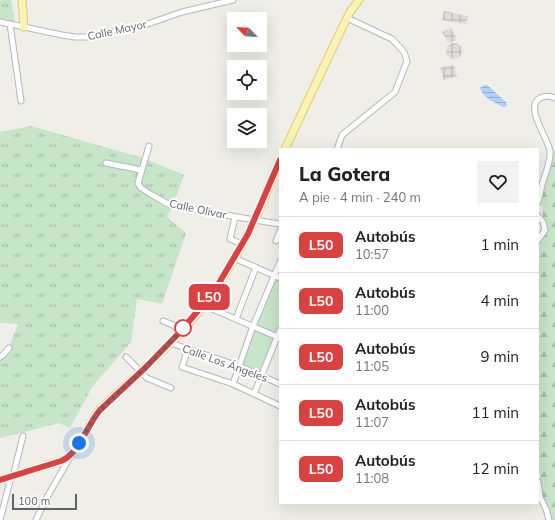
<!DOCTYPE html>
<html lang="es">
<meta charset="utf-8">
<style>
body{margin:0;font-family:Mulish,sans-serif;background:#f2f2f2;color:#202124;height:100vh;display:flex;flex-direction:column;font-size:15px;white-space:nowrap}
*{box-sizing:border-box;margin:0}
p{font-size:13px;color:#757577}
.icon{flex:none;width:22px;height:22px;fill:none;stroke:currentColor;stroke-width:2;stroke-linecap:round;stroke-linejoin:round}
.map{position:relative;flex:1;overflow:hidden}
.details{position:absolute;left:279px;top:148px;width:260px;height:356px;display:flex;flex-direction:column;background:#fff;border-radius:0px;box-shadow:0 4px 16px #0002}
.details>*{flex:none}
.badge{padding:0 8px;border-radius:6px;font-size:14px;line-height:26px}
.needle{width:26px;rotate:295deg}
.fabs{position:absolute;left:227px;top:12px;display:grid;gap:8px}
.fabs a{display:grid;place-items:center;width:40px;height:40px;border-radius:0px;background:#fff;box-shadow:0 4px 16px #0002;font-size:20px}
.scale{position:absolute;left:12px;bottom:10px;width:65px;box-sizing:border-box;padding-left:4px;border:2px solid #5f6266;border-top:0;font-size:11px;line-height:14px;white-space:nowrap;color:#5f6266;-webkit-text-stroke:3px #fff;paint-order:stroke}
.you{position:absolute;width:20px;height:20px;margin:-10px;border:3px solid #fff;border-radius:50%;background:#1a73e8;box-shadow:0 0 0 6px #1a73e833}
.map>.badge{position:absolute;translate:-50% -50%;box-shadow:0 0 0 2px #fff}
.round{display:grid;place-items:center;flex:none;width:42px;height:42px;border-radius:0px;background:#f2f2f2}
.summary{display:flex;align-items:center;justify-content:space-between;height:68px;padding:0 20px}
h1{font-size:19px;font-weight:800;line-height:30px}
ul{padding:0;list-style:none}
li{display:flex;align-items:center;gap:12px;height:56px;padding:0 20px;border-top:1px solid #e0e0e0}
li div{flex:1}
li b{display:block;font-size:15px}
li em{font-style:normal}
li .badge{min-width:44px;font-weight:700;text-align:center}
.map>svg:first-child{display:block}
.industrial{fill:url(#industrial-grid)}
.grass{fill:url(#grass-tufts)}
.forest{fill:url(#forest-firs)}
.park{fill:#c7e5c9}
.water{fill:url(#water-rules)}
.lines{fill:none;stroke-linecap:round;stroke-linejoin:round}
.minor-casing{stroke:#b5b7bb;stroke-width:7}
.major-casing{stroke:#e6cc6a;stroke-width:9}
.minor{stroke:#fff;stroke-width:5}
.major{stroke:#f8f2b4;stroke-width:7}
.line-casing{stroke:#fff;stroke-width:9}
.line{stroke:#da4241;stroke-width:6}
.walk{stroke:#5f6266;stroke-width:4;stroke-dasharray:0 7.2}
.stop-dot{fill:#fff;stroke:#da4241;stroke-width:2}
.labels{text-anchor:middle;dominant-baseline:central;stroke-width:4;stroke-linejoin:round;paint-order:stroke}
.street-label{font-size:11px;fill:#5f6266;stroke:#fff}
</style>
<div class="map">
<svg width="555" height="520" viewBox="0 0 555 520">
<defs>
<pattern id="industrial-grid" width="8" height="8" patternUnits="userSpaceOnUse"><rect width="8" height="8" fill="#dfddda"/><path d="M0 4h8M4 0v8" fill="none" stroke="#b8b7b5"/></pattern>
<pattern id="grass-tufts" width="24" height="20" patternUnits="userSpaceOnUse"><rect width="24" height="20" fill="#c7e5c9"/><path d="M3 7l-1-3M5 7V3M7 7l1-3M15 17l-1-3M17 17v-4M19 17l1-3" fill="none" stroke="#a5bda7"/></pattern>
<pattern id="forest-firs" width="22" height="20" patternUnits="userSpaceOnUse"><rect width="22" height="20" fill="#c7e5c9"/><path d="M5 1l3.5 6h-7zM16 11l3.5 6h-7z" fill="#a5bda7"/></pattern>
<pattern id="water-rules" width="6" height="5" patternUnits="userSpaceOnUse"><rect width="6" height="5" fill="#afd3f8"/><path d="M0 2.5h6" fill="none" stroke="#92afcd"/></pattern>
</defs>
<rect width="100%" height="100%" fill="#f0eee8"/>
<g class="industrial">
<path d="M444,11L468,16L466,24L442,20Z"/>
<path d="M451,28L457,40L449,43L442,32Z"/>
<circle cx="454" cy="51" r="8"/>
<path d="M454,65L457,76L444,80L440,68Z"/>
</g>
<g class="grass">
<path d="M0,0H11L15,22L0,19Z"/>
<path d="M31,126L143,158L184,175L173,205L167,217L186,233L162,304L137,299L131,342L92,387L70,428L59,423L0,438V359H4L18,324L0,323V132Z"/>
</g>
<path class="forest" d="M555,150V520H551L550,513L541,493L538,455V243L544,236L546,226L543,216L541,202L552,152Z"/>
<path class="park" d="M274,275L280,278V330L261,376L239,366Z"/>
<path class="water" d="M484,85H487L506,102L507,105L505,107H503C494,102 483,98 480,88Z"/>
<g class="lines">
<g class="minor-casing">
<g id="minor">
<path d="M0,22L62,35L75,37H89L142,26L182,12L233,0"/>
<path d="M10,24L21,101"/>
<path d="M149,146L138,183L141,188L152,195L170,205L254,220L280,224"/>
<path d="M337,149L342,135L395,92L407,61L404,52L392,39L347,18"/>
<path d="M106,163L141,170"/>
<path d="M538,202C540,196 541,188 543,181C546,172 551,161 550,151C548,138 524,107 540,98C546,95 550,96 555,98"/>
<path d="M538,216L543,222L545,230L538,240"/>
<path d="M235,217L230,239L242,244"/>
<path d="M276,241L280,231"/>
<path d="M234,258L280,278"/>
<path d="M203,305L280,338"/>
<path d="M236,319L256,267"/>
<path d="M163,321L173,325L180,332"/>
<path d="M171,342L174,344L188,349L239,366L280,384"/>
<path d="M188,349L182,367L233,384L280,406"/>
<path d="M0,357L3,355L9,348"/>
<path d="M126,357L147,378L171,388"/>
<path d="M233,384L253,326L280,262"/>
<path d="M254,394L280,330"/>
<path d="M13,476L23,436"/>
<path d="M538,482L540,497L546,509L549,520"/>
<path d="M0,520L11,477"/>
<path d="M36,520L46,499L70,457"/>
</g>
</g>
<g class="major-casing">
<g id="major">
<path d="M22,0L24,27"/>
<path d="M285,149L343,26L350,12L359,0"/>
<path d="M0,480L57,462C61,461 65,460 69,457C80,448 89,423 99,410C137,375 177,341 208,300C224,277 240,250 253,224C263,203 271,181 280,160"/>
</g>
</g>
<use href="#minor" class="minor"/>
<use href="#major" class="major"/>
</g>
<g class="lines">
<g class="line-casing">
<path id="line" d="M0,480L61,461C79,454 87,425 100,410L145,368L180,332L207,300L219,283L248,234L254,220L280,160"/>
</g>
<use href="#line" class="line"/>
<path class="walk" d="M79,443L94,418L100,410L145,368L184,328H183"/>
</g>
<circle class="stop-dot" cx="183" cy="328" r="8"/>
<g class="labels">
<g class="street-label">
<text transform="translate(117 30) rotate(-12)">Calle Mayor</text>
<text transform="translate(198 209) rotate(12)">Calle Olivar</text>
<text transform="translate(225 363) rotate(20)">Calle Los Ángeles</text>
</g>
</g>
</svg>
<div class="fabs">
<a><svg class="needle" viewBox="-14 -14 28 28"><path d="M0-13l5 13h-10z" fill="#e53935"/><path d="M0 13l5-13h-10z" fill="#757577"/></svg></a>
<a><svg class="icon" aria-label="locate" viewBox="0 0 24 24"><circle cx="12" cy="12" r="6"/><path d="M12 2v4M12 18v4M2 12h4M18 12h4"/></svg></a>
<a><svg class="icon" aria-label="layers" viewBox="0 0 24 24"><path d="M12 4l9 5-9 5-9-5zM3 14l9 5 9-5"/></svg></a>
</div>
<div class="scale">100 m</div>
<div class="you" style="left:79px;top:443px"></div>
<b class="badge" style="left:209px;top:297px;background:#da4241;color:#fff">L50</b>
<section class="details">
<div class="summary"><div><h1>La Gotera</h1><p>A pie · 4 min · 240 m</p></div><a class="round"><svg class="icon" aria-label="heart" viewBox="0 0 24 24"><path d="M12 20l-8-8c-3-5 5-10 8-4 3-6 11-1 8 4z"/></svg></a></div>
<ul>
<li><span class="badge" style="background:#da4241;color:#fff">L50</span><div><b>Autobús</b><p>10:57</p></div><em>1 min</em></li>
<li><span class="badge" style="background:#da4241;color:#fff">L50</span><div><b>Autobús</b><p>11:00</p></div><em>4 min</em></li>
<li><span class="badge" style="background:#da4241;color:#fff">L50</span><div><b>Autobús</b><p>11:05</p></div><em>9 min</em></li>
<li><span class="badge" style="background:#da4241;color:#fff">L50</span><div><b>Autobús</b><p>11:07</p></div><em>11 min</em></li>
<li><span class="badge" style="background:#da4241;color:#fff">L50</span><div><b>Autobús</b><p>11:08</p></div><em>12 min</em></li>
</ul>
</section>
</div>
